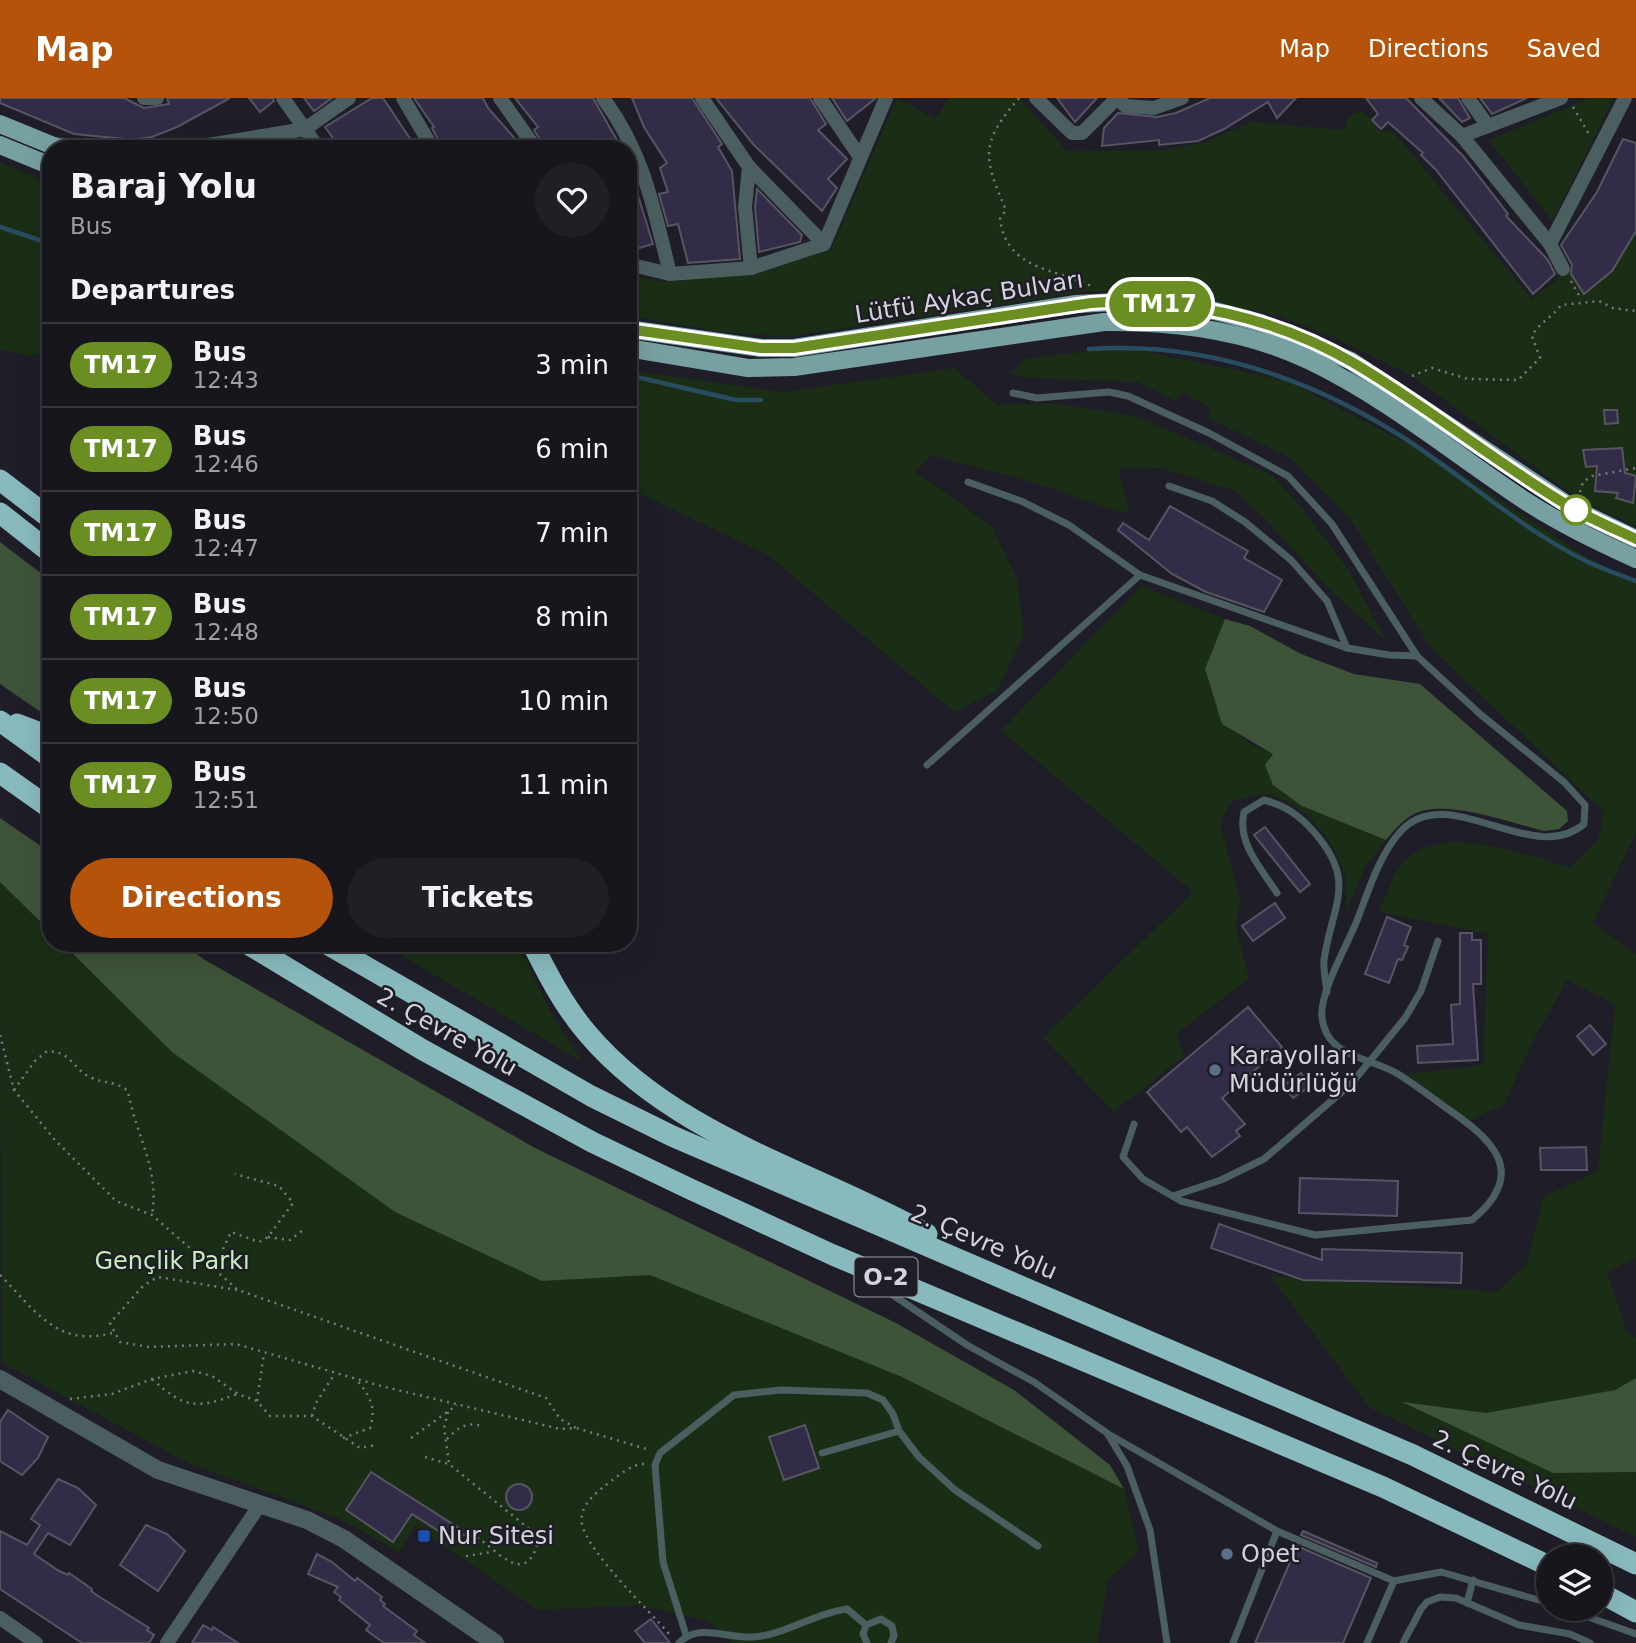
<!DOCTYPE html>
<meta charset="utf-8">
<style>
body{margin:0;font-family:"DejaVu Sans",sans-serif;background:#201f26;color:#f1f3f6;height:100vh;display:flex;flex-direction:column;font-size:26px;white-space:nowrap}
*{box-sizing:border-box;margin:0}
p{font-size:23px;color:#9e9fa4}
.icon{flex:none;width:38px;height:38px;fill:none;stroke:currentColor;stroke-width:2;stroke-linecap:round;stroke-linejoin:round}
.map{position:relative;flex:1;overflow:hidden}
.drawer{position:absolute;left:42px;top:42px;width:595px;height:812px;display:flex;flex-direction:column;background:#17161d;border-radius:28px;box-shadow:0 7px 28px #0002,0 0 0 2px #36353b}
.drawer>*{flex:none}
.badge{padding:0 14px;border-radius:23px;font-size:24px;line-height:46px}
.controls{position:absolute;left:1536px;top:1446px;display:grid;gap:14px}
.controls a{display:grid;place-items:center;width:77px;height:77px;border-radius:50%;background:#17161d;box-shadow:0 7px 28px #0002,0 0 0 2px #36353b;font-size:35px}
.map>.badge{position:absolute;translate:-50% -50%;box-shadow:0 0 0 4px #fff}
h2{padding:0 28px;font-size:26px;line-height:63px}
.round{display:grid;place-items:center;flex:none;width:74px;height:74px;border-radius:37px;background:#201f26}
.overview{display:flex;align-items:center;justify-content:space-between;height:119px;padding:0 28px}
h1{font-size:33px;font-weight:600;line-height:52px}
.button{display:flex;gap:14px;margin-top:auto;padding:14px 28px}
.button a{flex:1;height:80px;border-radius:42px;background:#b45309;color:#fff;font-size:28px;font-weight:600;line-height:80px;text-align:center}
.button a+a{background:#201f26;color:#f1f3f6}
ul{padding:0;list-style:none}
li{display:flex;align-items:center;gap:21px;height:84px;padding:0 28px;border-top:2px solid #36353b}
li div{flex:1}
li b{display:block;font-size:26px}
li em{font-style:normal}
li .badge{min-width:77px;font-weight:700;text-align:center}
header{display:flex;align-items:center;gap:42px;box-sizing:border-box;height:98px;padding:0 35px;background:#b45309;color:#fff}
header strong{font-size:33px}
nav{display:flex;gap:38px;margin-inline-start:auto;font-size:24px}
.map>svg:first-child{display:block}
.green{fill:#1a2e15}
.forest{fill:#3e5438}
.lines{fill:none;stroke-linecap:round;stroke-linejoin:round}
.stream{stroke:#294d60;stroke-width:4.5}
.building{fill:#322c49;stroke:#575561;stroke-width:2}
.path{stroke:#7a7881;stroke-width:2.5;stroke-dasharray:2 5;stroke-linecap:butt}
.service{stroke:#4c5f60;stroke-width:7}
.minor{stroke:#4c5f60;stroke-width:14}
.tertiary{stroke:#4c5f60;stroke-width:18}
.primary{stroke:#77a0a3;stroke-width:18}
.motorway{stroke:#88babd;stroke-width:21}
.line-casing{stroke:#fff;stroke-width:16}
.line{stroke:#6b8e23;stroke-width:10}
.stop-dot{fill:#fff;stroke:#6b8e23;stroke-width:3.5}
.service-dot{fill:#5c6f8a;stroke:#1f1d27;stroke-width:2.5}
.transit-dot{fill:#1a4fb4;stroke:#1f1d27;stroke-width:2.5}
.labels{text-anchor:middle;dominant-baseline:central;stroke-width:5;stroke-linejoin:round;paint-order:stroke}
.shield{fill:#1f1d27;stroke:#9e9ca4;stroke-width:2}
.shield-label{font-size:23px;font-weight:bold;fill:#d4d3da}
.street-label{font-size:24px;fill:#d4d3da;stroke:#1f1d27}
.poi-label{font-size:24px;fill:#d4d3da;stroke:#1f1d27;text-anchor:start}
.park-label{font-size:24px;fill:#c4eeba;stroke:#1f1d27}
</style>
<header>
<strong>Map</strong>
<nav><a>Map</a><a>Directions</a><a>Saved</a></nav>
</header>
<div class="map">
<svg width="1636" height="1545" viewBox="0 0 1636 1545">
<rect width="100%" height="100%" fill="#1f1d27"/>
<g class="green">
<path d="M897,0L935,21L949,0H1019L1067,53L1165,52L1205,44L1252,24L1345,32L1349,18L1363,13L1381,34L1392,32L1532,201L1590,155L1636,78V429L1578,401L1412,278L1346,245L1280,218L1179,199L1090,193L786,239L722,234L628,218V176L660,184L754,176L832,150Z"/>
<path d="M1590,0H1614L1552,123L1489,42Z"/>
<path d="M0,64L51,86V254L30,258L0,251Z"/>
<path d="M1121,249L1285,282L1443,364L1583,457L1636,485V734L1593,825L1636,856V1160L1607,1174L1627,1234L1636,1240V1280L1615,1292L1486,1315L1405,1305L1553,1375L1636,1374V1439L1370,1310L1270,1178L1496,1194L1526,1167L1543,1099L1598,1073L1615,906L1567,882L1531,947L1504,1007L1470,1022L1406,976L1483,967L1488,836L1379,814C1386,799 1393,773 1406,762C1445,724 1524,758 1570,769L1598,743L1604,714L1431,550L1350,421L1289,359L1208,320L1212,311L1182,294L1176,303L1138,284L1029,280L1010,275L1024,261Z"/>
<path d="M954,270L997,307L1050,305L1136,318L1272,377L1297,404L1348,471L1386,543L1324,486L1268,424L1235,393L1160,370L1118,371L1129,414L1114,413L1049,389L931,357L914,375L940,390L992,429L1017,481L1024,536L997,593L954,614L768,457L628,390V272L782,294Z"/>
<path d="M1141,488L1225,521L1205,571L1222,626L1256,649L1274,656L1302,708L1386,742L1366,768L1346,813C1346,801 1347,787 1344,775C1334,743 1307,708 1273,698C1260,693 1244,700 1231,704L1220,725L1240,802L1236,830L1249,880L1176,936L1184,958L1114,1014L1043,940L1193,794L1001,633Z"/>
<path d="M0,784L51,834V845H62L172,954L542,1183L650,1177L902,1279L1124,1391L1139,1453L1108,1482L1097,1545H732L708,1523L639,1507L538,1512L415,1428L399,1454L338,1420L186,1364L1,1264Z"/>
<path d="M380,845H518L552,917L583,964Z"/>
</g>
<g class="forest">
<path d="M0,444L51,483V621L0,586Z"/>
<path d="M1225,521L1250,528L1301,556L1354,576L1420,586L1567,713L1568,723L1559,731L1544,733C1511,725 1444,700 1414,716C1402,722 1395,732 1386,742L1302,708L1273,687L1265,667L1273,656L1222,626L1205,571Z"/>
<path d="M0,720L51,755V834L0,784Z"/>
<path d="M62,845H181L205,862L535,1050L896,1225L1014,1292L1110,1367L1124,1391L902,1279L650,1177L542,1183L395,1114L172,954Z"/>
<path d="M1636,1280V1374L1553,1375L1402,1304L1486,1315L1615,1292Z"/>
</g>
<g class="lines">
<g class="stream">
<path d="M0,129L51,146"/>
<path d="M1089,251C1202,243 1305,278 1401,338C1462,377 1517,428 1582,461C1599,470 1618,476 1636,483"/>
<path d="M628,277L736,302H761"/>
</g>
</g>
<g class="building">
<path d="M0,0H124L144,10L169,6L167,0H230L177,29L152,39L132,42L131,45L125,41L74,36L0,5Z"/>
<path d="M249,0H273L274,3L260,14Z"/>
<path d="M304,0H332L314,13Z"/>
<path d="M372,0H383L413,45L417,42L422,51H341L325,29Z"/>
<path d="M414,0H483L488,10L524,51H443L432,30L434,29Z"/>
<path d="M515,0H593L622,51H546L534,32L538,29Z"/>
<path d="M632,0H692L722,46L718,49L732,73L740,161L688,165L678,126L668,128L659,96L668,94L660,70L667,65L644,29Z"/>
<path d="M716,0H810L826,26L818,32L847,61L828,81L837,90L822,113L753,46Z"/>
<path d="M832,0H876L847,23Z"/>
<path d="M1057,0H1097L1075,24Z"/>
<path d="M1210,0H1296L1277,20L1268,4L1224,31L1198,43L1159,47V42L1102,48L1104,30L1118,15L1157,19L1176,15Z"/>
<path d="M1366,0H1406L1463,58L1508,116L1506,118L1548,162L1555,176L1533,196L1436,72L1421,57L1423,55L1388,24L1381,31L1372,22L1378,16Z"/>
<path d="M1439,0H1458L1470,20L1462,24Z"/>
<path d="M1480,0H1527L1492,16Z"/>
<path d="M1623,41L1636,45V133L1612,173L1584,196L1571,176L1572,167L1561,147L1597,94Z"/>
<path d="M628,65L653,146L632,152L628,145Z"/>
<path d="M757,91L802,137L800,144L759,154L755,109Z"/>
<path d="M1604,312H1617L1618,325L1605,326Z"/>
<path d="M1622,350L1625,375L1636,378L1633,405L1616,400L1618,395L1595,393L1597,368L1586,369L1583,352Z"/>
<path d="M1170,408L1248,453L1244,460L1282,482L1264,514L1206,494L1172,476L1118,432L1123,425L1149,442Z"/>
<path d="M1265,729L1310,786L1300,794L1254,737Z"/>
<path d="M1275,805L1285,820L1253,843L1242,828Z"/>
<path d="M1387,819L1411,829L1404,847L1408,849L1402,862L1398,861L1389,885L1365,876Z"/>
<path d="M1460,835H1472V842H1481V886H1473L1478,962L1418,965L1417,948L1453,946L1451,907L1460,906Z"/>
<path d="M1248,909L1282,949L1222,1000L1245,1026L1236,1033L1240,1038L1212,1059L1187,1029L1181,1034L1147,994Z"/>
<path d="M1590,927L1606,946L1593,957L1577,938Z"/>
<path d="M1301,975L1310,988L1293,1000L1283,988Z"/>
<path d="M1586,1049L1587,1072H1541L1540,1050Z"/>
<path d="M1300,1080L1398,1083L1397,1118L1299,1115Z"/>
<path d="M1219,1126L1322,1162V1151L1462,1155L1461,1185L1303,1182L1211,1150Z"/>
<path d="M8,1312L48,1339L38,1360L22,1377L0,1363V1324Z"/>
<path d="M805,1327L819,1370L784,1382L769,1339Z"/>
<path d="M371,1374L462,1432L454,1443L412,1416L393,1444L346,1412Z"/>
<path d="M58,1381L78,1390L96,1407L70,1447L48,1435L34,1456L59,1473L68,1477L69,1475L92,1491L91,1493L98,1498L149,1530L147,1532L154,1537L149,1545H82L0,1491V1433L27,1447L40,1427L31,1421Z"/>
<circle cx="519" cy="1399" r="13"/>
<path d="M146,1427L167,1436L185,1453L158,1493L120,1467Z"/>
<path d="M1303,1433L1377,1465L1376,1469L1301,1437Z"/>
<path d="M1297,1448L1371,1480L1343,1545H1255Z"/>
<path d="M317,1456L332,1464L355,1483L357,1480L382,1499L380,1502L385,1506L383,1508L417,1533L414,1537L425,1545H384L366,1532L370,1527L339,1502L341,1499L334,1494L338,1489L308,1476Z"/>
<path d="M651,1521L670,1545H645L635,1533Z"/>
<path d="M203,1527L212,1532L213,1529L238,1545H192Z"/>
</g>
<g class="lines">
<g class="path">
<path d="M1019,0C980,45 983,59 1006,112L1000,121C1007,173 1056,170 1093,189"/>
<path d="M1573,9L1589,36"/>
<path d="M1571,183L1581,201"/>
<path d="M1412,278L1432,270L1468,281L1518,282L1540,260L1532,238C1539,224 1552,220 1561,207L1599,203L1613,210L1636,213"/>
<path d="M1580,394L1583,384L1592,378L1636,370"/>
<path d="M0,937L14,992L55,1042L116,1103L152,1117L238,1192L546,1300L560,1321L576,1330"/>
<path d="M14,992L35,963L47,953C74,954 72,972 92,980C106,986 115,983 128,993C135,1036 160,1070 152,1117"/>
<path d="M268,1139L290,1142L303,1132"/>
<path d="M214,1170L231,1134L259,1144L268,1139L293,1105L279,1088L235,1076"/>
<path d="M0,1177C35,1212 57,1250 112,1235"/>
<path d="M237,1192L158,1179L144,1187L110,1225L120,1244L149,1249L236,1246L381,1288L560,1331L576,1330L650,1352"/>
<path d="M152,1281C185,1311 197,1311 237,1296"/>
<path d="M70,1301L112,1296L152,1281L193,1273L212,1278L238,1296L257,1303L270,1318H312L360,1350L376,1347"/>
<path d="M257,1303L264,1255"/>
<path d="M448,1314L444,1330L449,1365"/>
<path d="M312,1318L316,1305L335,1275"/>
<path d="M343,1340L370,1330C377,1308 369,1297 356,1281"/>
<path d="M411,1340L457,1307"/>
<path d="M447,1341C456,1331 467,1323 481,1328"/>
<path d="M425,1359L449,1366L533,1434L538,1444C524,1494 493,1445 473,1438C469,1436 465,1437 461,1437"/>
<path d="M644,1366C630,1366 613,1382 602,1390C591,1399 579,1411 582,1426C588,1455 649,1512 670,1537"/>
<path d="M466,1458L492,1454"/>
</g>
<g class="service">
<path d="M1013,295L1037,300L1109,294L1128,298L1209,335L1288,378L1332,426L1417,558L1480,616L1564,684L1585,707L1584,726C1533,770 1447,681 1400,734C1378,759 1368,795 1356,825C1347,847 1319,896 1322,919C1326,960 1370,959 1398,976C1414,986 1430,998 1445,1009C1492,1041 1530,1074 1472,1122L1315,1137L1181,1103L1143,1081L1123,1059L1134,1026"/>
<path d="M968,384L1021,403L1069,427L1140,477"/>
<path d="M1169,388L1212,403L1245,424L1291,462L1327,503L1347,550"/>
<path d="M927,667L1140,477L1347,550L1389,557L1417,558"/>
<path d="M1277,795C1261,770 1237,746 1244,714L1264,702C1286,708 1299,717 1314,734C1358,784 1332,806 1324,862C1323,872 1326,884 1327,894"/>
<path d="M1173,1098L1221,1082L1264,1061L1352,985L1405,920L1421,893L1438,843"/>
<path d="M872,1183L967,1247L1034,1284L1107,1335L1127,1368L1150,1432L1167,1545"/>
<path d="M1110,1337L1277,1433L1394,1483"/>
<path d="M822,1355L899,1333"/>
<path d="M1467,1505L1473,1482"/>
<path d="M1563,1510L1636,1536"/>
<path d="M686,1537L663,1464L655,1367L660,1355L734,1297L781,1292L867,1295L883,1302L893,1316L899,1333L919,1359L955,1392L1038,1448"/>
<path d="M679,1545C699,1524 727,1541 753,1539C782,1538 815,1515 847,1511L866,1527"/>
<path d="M867,1545L863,1536L866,1527L881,1521L892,1528L894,1538L891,1545"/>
<path d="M1233,1545L1277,1433"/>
<path d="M1367,1545L1394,1483L1441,1474L1549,1505"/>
<path d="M1403,1545L1421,1511L1427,1504L1440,1499L1456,1500L1519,1527L1570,1536L1590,1545"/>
</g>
<g class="minor">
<path d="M144,0H157"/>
<path d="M283,0L319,51"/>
<path d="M403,0L433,51"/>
<path d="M500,0L536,51"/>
<path d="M603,0C644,55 654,111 670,176"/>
<path d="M702,0L749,69L824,146"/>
<path d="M820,0L860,59"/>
<path d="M1036,0L1072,35H1082L1117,0"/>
<path d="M1118,0L1125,8L1154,10L1182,0"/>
<path d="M1421,0L1462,38L1550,146L1625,0"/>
<path d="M1468,0L1488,28"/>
<path d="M1462,38L1561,0"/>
<path d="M52,46L124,51"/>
<path d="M184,51L305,31L349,0"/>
<path d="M749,69L745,109L751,170"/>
<path d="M1550,146L1563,171"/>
<path d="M628,166L670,176L751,170L824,146L886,0"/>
<path d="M0,1520L36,1545"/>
<path d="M167,1545L259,1408"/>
</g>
<path class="tertiary" d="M0,1281L158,1372L307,1422L344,1441L495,1545"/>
<g class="primary">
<path d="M0,26L61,51"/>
<path d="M0,47L51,68"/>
<path d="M628,231L761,250H794L1076,206L1137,203L1215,213L1261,225L1351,263L1574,411L1636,441"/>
<path d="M628,250L748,270L794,269L1104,224C1174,223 1246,232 1310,263C1387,300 1453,355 1524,402C1559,425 1597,443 1636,461"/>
</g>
<g class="motorway">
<path d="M0,382L51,421"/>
<path d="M0,415L51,455"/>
<path d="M0,623L51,660"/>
<path d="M17,626L51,639"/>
<path d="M0,675L51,711"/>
<path d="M246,845L423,952L592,1044L688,1090L833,1157L1383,1389L1549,1468"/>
<path d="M325,845L591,998L672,1038L1413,1357L1636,1466"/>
<path d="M532,845C548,877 564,908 587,935C674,1038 814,1073 927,1136"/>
<path d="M1601,1495L1636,1514"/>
</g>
</g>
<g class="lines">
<g class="line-casing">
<path id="line" d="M628,231L761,250H794L1091,205C1180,198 1276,220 1352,264C1429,309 1497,366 1574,411C1594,422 1615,431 1636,441"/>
</g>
<use href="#line" class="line"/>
</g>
<circle class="stop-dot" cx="1576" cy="412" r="14"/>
<g class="service-dot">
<circle cx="1215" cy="972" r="7"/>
<circle cx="1227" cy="1456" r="7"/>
</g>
<rect class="transit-dot" x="417" y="1431" width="14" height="14" rx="3.5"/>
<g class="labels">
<rect class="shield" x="854.5" y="1159.5" width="63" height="39" rx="5"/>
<g class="shield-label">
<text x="886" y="1179">O-2</text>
</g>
<g class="street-label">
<text transform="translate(969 199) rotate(-9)">Lütfü Aykaç Bulvarı</text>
<text transform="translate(447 934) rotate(29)">2. Çevre Yolu</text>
<text transform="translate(984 1144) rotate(23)">2. Çevre Yolu</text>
<text transform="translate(1505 1372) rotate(25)">2. Çevre Yolu</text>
</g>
<g class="poi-label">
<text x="1229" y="958">Karayolları<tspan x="1229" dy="28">Müdürlüğü</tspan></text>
<text x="438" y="1438">Nur Sitesi</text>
<text x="1241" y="1456">Opet</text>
</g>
<g class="park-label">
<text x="172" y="1163">Gençlik Parkı</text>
</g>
</g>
</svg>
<div class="controls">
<a><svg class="icon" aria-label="layers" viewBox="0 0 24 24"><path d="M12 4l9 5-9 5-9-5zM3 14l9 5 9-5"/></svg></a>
</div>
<b class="badge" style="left:1160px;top:206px;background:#6b8e23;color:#fff">TM17</b>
<section class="drawer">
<div class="overview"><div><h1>Baraj Yolu</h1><p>Bus</p></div><a class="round"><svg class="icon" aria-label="heart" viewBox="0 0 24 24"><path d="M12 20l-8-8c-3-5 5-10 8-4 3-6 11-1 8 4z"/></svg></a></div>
<h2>Departures</h2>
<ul>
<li><span class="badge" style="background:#6b8e23;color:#fff">TM17</span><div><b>Bus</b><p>12:43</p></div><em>3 min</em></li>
<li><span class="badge" style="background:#6b8e23;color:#fff">TM17</span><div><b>Bus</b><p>12:46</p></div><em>6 min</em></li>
<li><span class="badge" style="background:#6b8e23;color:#fff">TM17</span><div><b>Bus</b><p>12:47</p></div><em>7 min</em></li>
<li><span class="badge" style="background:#6b8e23;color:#fff">TM17</span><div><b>Bus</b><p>12:48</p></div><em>8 min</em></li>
<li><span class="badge" style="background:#6b8e23;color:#fff">TM17</span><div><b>Bus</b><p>12:50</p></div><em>10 min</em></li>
<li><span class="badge" style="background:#6b8e23;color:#fff">TM17</span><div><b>Bus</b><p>12:51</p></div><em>11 min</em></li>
</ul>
<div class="button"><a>Directions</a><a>Tickets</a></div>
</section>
</div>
